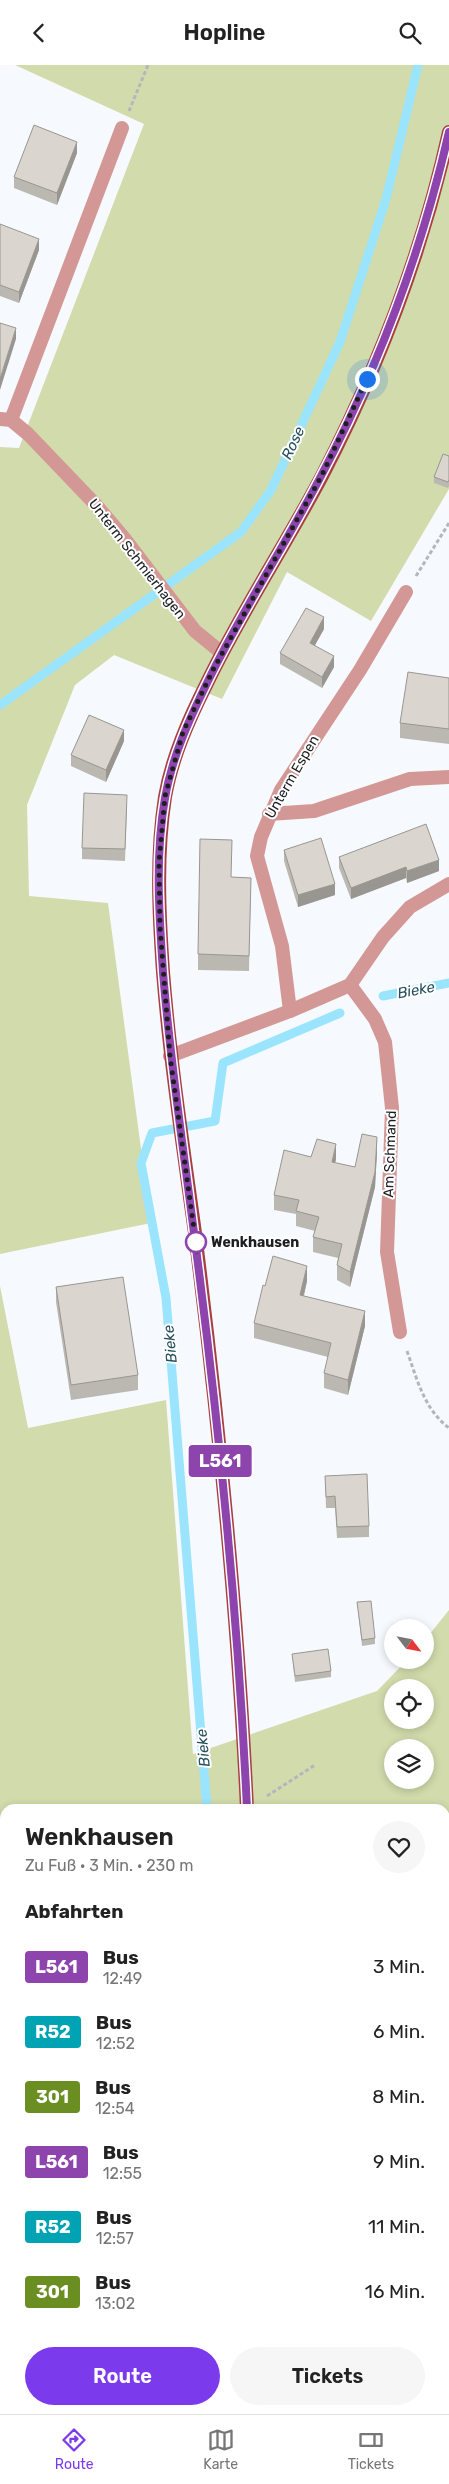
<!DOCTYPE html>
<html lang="de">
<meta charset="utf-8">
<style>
body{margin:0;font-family:Rubik,sans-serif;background:#f6f6f6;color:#222;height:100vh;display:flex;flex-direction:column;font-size:19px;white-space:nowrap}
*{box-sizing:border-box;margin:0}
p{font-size:16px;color:#767676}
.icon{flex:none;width:28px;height:28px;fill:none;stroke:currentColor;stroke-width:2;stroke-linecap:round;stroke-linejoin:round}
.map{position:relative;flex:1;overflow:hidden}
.sheet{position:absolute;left:0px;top:1739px;width:450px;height:611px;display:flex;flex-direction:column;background:#fff;border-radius:15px 15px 0 0;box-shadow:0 2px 8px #0003}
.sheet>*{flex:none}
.badge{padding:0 10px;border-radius:4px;font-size:18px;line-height:32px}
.needle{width:32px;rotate:122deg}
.fabs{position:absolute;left:384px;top:1554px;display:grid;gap:10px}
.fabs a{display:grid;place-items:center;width:50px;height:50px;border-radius:50%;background:#fff;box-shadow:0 2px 8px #0003;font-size:25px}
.you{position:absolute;width:25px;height:25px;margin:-12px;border:4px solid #fff;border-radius:50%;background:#1a73e8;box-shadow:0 0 0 8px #1a73e833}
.map>.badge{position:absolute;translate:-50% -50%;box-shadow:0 0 0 2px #fff}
h2{padding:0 25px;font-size:19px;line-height:45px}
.round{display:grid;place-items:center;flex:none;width:52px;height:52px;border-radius:26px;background:#f6f6f6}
.summary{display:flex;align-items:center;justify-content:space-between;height:85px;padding:0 25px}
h1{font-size:24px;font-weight:600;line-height:38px}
.action{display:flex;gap:10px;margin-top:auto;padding:10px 25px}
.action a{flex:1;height:58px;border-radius:30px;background:#7c3aed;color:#fff;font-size:20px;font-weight:600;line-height:58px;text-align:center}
.action a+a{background:#f6f6f6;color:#222}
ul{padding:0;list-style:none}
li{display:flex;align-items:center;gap:15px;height:65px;padding:0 25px}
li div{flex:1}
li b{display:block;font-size:19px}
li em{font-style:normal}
li .badge{min-width:55px;font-weight:700;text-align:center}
header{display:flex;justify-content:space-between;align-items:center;height:65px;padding:0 25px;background:#fff;font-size:22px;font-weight:600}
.dock{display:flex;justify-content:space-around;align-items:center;height:70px;border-top:1px solid #e0e0e0;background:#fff;font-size:14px;color:#767676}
.dock a{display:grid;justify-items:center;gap:2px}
.dock .current{color:#7c3aed}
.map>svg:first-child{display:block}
.green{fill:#d2dbac;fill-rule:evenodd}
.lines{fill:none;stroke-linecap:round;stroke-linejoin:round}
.stream{stroke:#9be4fe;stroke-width:9}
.river{stroke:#9be4fe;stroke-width:49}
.path{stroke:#b3b7bb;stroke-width:3;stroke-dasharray:4 2.5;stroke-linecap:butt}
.service{stroke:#d39895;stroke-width:14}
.minor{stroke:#d39895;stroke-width:14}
.primary{stroke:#a84043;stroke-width:14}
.wall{fill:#bbb8b2}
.shaded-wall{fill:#999691}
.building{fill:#dad6cf;stroke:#999691}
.line-casing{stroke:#fff;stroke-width:11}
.line{stroke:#8e44ad;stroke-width:8}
.walk{stroke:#1c1e20;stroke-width:5;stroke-dasharray:0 9}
.stop-dot{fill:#fff;stroke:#8e44ad;stroke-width:2.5}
.labels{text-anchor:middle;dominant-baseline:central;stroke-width:4;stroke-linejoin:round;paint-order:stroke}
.street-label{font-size:14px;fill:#1c1e20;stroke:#fff}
.stop-label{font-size:14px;font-weight:bold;fill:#1c1e20;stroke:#fff;text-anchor:start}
.water-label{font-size:15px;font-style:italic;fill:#244f5c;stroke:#fff}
</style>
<header><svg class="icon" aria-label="back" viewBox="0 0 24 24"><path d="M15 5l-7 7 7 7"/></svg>Hopline<svg class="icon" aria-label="search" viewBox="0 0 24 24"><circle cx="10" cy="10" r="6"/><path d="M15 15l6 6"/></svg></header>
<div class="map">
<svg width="449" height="2349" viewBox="0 0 449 2349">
<rect width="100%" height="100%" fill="#f6faff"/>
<g class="green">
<path d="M15,0H449V424L371,556L287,507L222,634L114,590L75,620L27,740L29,831L108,838L151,1158L0,1189V382L19,383L144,59Z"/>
<path d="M0,1221L28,1363L166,1335L193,1689L377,1626L407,1595H425V1575L449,1545V2349H162L164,2345H445V1744H5V2345H97L95,2349H0ZM392,1622H425V1655H392ZM392,1682H425V1715H392Z"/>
</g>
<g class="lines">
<g class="stream">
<path d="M0,640L241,467L271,425L340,277L386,134L418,0"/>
<path d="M383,931L449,918"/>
<path d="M207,1744L166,1233L141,1098L152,1068L215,1056L223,998L340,948"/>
<path d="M88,2349L89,2345"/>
</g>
<path class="river" d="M0,2052V2064"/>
<g class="path">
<path d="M129,46L148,0"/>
<path d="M416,511L449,458"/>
<path d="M407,1286C417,1314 424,1344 449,1363"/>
<path d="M267,1731L315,1700"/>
<path d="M0,1903L5,1900"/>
<path d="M0,2017L5,2014"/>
</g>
<path class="service" d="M269,749L314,746L410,714L449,712"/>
<g class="minor">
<path d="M0,354L11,355L28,369L96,440L124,473L195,566L222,588"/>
<path d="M11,355L122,63"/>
<path d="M350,920L375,954L385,977L392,1043L387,1187L400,1267"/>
<path d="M290,946L282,881L257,791L261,772L281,725L360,605L406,527"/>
<path d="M170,991L290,946L350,920L383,872L410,842L449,819"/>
</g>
<g class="primary">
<path d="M247,1744C238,1551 219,1359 195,1168C183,1081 170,995 163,907C159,849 156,790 165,732C172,692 189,654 207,618C241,547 285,481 322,411C378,303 423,185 449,67"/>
<path d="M134,2349L136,2345"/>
</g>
</g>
<g class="wall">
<path d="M77,88L57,140L14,123V112Z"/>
<path d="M0,159L39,185L19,238L0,231Z"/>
<path d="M449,391V421L448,423L434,418V412Z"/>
<path d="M324,564L315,580L334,602L322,623L280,599V588Z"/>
<path d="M449,613V679L400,673V658Z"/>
<path d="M124,676L106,717L71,701V690Z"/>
<path d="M127,741L125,796L82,794V783Z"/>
<path d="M284,785L335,830L298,842L284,796Z"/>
<path d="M339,792L439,806L407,818L406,813L351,834L339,803Z"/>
<path d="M232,812L251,813L249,906L198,905V889Z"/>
<path d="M377,1087L375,1122L350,1222L337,1215V1200L338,1193L313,1187V1172L315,1166L296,1161V1149L274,1145V1130L311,1092L336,1094L335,1098L355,1102Z"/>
<path d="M307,1216L304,1231L365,1261L348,1330L324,1323V1308L328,1292L254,1273V1258L265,1221Z"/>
<path d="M56,1222L138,1310V1325L71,1335L56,1237Z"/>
<path d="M325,1411L369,1461V1472L337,1473L335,1443H326Z"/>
<path d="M357,1537L375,1573V1579L362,1581Z"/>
<path d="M292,1589L331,1606V1612L295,1617Z"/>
</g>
<g class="shaded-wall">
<path d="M77,77V88L57,140V128Z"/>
<path d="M39,174V185L19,238V227Z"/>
<path d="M16,263V274L0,325V314Z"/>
<path d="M324,552V564L310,589V578Z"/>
<path d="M334,591V602L322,623V612Z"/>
<path d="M124,665V676L106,717V705Z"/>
<path d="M439,795V806L407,818V806Z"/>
<path d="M406,802V813L351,834V823Z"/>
<path d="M335,819V830L298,842V830Z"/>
<path d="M377,1072V1087L375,1122L350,1222V1207Z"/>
<path d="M336,1079V1094L332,1112V1097Z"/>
<path d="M307,1201V1216L300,1245V1230Z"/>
<path d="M365,1246V1261L348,1330V1315Z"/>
</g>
<g class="building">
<path d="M34,60L77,77L57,128L14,112Z"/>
<path d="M0,159L39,174L19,227L0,220Z"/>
<path d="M0,258L16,263L0,314Z"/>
<path d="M443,389L449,391V415L448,417L434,412Z"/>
<path d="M306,543L324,552L310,578L334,591L322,612L280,588Z"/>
<path d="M408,607L449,613V664L400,658Z"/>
<path d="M89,650L124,665L106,705L71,690Z"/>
<path d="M84,728L127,730L125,784L82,783Z"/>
<path d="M426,759L439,795L407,806L406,802L351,823L339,792Z"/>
<path d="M321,773L335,819L298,830L284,785Z"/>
<path d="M200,774L232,775L231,812L251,813L249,891L198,889Z"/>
<path d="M362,1069L377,1072L375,1107L350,1207L337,1200L342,1179L313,1172L319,1152L296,1146L299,1135L274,1130L284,1085L311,1092L317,1074L336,1079L332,1097L355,1102Z"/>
<path d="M273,1191L307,1201L300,1230L365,1246L348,1315L324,1308L331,1278L254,1258L263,1220L265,1221Z"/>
<path d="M123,1212L138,1310L71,1320L56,1222Z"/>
<path d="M367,1409L369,1461L337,1462L335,1431L326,1432L325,1411Z"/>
<path d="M371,1536L375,1573L362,1575L357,1537Z"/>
<path d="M328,1584L331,1606L295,1611L292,1589Z"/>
</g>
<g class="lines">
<g class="line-casing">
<path id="line" d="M247,1744C238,1551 219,1359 194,1168C183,1081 170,995 163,907C159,849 155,790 165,733C172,692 189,655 207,618C241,547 285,481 321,411C378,303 422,185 449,67"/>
</g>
<use href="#line" class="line"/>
<path class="walk" d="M196,1177L197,1186L170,991L160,862L159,797L165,731L183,667L214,603L322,410L367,314"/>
</g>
<circle class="stop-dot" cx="196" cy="1177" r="10"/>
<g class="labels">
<g class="street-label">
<text transform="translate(137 494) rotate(52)">Unterm Schmierhagen</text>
<text transform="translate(292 712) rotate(-60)">Unterm Espen</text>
<text transform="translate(390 1089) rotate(-88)">Am Schmand</text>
</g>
<g class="stop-label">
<text x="211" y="1177">Wenkhausen</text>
</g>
<g class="water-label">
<text transform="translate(293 378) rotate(-65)">Rose</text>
<text transform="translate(416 925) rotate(-11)">Bieke</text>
<text transform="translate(170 1279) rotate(-95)">Bieke</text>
<text transform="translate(203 1683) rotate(-95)">Bieke</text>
</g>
</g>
</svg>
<div class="fabs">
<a><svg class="needle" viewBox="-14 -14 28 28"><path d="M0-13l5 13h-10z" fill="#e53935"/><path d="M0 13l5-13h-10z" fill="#767676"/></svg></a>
<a><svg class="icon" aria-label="locate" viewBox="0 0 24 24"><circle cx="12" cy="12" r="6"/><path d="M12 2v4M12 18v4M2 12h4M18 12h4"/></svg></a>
<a><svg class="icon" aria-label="layers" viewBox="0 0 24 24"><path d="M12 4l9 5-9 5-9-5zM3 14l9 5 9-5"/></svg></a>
</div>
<div class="you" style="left:367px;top:314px"></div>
<b class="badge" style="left:220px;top:1396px;background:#8e44ad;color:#fff">L561</b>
<section class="sheet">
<div class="summary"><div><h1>Wenkhausen</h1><p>Zu Fuß · 3 Min. · 230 m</p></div><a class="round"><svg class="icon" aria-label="heart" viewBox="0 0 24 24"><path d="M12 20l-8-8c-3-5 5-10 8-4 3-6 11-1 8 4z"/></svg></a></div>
<h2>Abfahrten</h2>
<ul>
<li><span class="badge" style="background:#8e44ad;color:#fff">L561</span><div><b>Bus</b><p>12:49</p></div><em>3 Min.</em></li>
<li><span class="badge" style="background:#00a3b4;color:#fff">R52</span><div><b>Bus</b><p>12:52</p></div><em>6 Min.</em></li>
<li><span class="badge" style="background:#6b8e23;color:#fff">301</span><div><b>Bus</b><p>12:54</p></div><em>8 Min.</em></li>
<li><span class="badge" style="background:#8e44ad;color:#fff">L561</span><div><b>Bus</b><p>12:55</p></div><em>9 Min.</em></li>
<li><span class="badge" style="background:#00a3b4;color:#fff">R52</span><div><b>Bus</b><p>12:57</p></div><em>11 Min.</em></li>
<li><span class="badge" style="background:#6b8e23;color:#fff">301</span><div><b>Bus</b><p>13:02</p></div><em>16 Min.</em></li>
</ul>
<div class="action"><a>Route</a><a>Tickets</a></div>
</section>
</div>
<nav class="dock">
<a class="current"><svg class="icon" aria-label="directions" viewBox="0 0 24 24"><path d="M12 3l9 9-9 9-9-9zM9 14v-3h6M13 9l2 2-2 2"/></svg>Route</a>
<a><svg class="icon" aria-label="map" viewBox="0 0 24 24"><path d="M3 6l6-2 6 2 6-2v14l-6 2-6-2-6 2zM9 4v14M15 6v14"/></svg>Karte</a>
<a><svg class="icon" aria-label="tickets" viewBox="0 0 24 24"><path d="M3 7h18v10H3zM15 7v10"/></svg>Tickets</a>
</nav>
